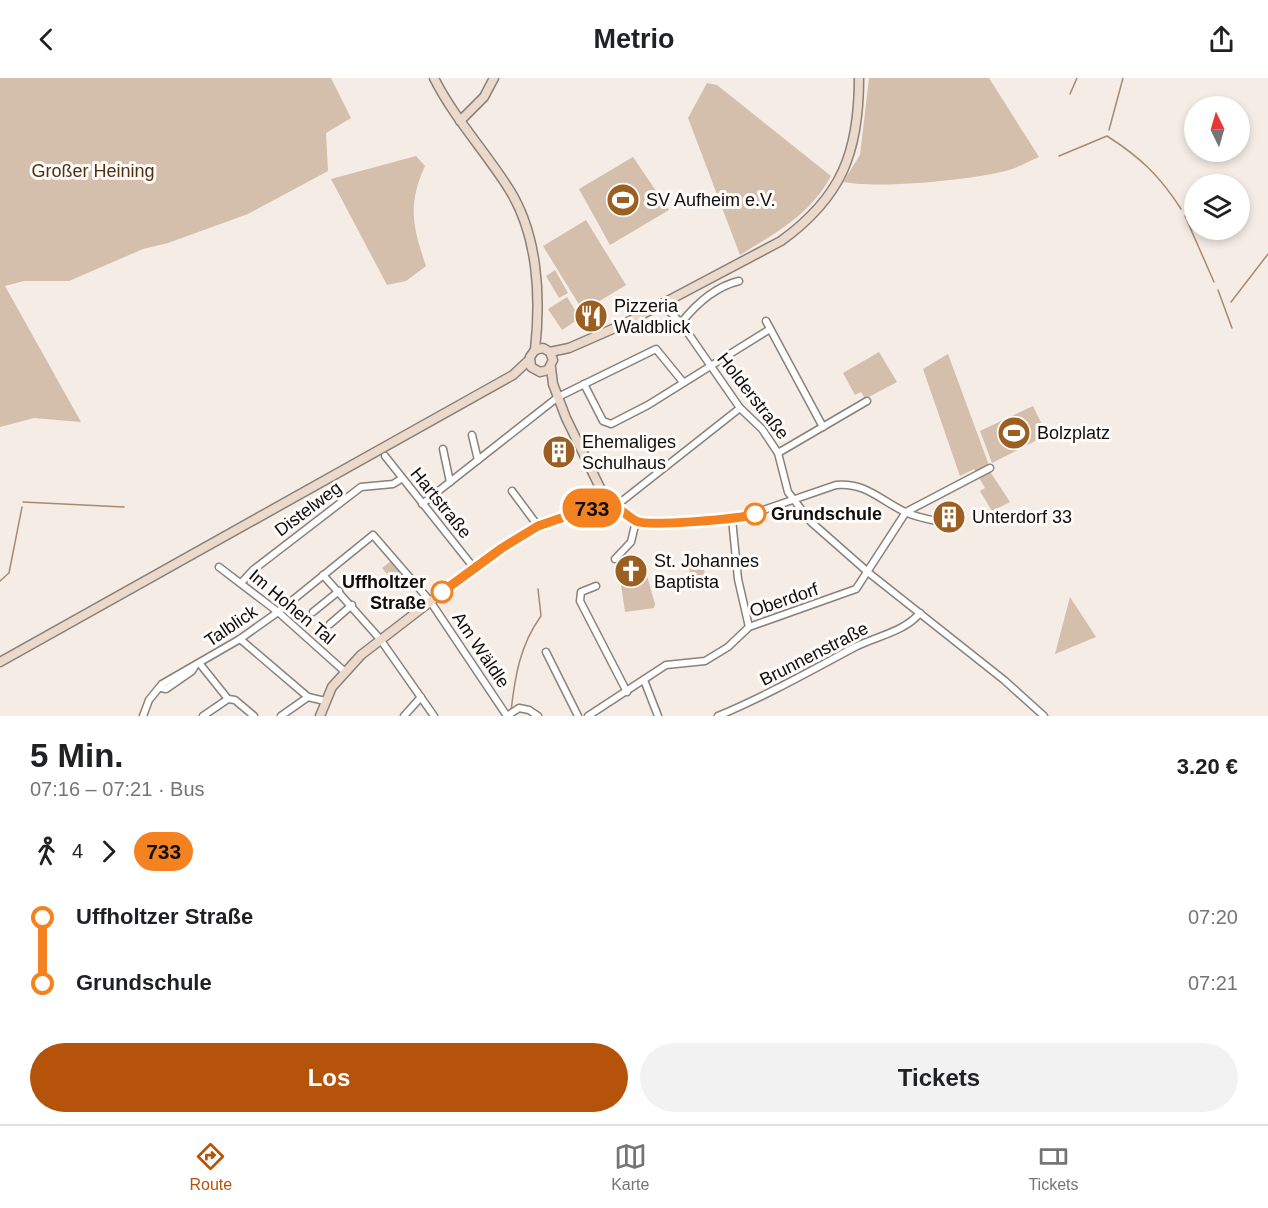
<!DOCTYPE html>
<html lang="de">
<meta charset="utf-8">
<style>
body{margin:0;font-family:Arial,sans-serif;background:#f2f2f2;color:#202124;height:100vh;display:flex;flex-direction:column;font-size:22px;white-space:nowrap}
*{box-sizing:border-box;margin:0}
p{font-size:20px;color:#757577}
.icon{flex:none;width:33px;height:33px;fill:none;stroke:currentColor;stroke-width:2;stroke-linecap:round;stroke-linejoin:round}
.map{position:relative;height:638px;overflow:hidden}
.side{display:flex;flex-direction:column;background:#fff;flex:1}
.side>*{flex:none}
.badge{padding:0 12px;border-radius:20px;font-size:21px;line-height:39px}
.needle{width:39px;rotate:355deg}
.fabs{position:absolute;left:1184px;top:18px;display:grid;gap:12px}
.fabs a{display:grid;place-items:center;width:66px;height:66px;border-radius:50%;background:#fff;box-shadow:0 3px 9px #0003;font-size:30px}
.map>.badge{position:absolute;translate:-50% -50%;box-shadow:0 0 0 3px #fff}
.legs{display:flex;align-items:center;gap:9px;height:66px;padding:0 30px;font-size:20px}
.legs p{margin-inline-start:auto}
.overview{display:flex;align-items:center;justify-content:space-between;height:102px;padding:0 30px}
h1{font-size:33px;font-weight:700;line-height:45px}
.button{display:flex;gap:12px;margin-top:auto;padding:12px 30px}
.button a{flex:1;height:69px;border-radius:36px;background:#b45309;color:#fff;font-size:24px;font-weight:700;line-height:69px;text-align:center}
.button a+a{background:#f2f2f2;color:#202124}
ul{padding:0 30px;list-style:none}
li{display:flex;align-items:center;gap:21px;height:66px;font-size:22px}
li i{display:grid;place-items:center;width:9px;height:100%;margin:0 8px;background:currentColor}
li i::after{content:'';width:15px;height:15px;margin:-8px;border:4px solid;border-radius:50%;background:#fff}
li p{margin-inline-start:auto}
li:first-child i{background:linear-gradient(#0000 50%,currentColor 0)}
li:last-child i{background:linear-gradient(currentColor 50%,#0000 0)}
header{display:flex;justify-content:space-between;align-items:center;height:78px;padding:0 30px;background:#fff;font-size:27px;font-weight:700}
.tabs{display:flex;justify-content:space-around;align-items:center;height:84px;border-top:2px solid #e0e0e0;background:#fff;font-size:16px;color:#757577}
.tabs a{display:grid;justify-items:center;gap:3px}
.tabs .current{color:#b45309}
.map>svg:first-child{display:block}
.green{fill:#d4beac}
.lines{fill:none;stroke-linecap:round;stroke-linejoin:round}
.stream{stroke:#a98a70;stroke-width:1.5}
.street-casing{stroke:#89817a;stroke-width:9}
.secondary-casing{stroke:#89817a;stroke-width:11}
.street{stroke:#fff;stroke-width:6}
.secondary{stroke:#ebdacb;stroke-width:8}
.line-1-casing{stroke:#fff;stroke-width:14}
.line-1{stroke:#f58220;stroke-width:9}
.stop-1-dot{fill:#fff;stroke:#f58220;stroke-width:3}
.labels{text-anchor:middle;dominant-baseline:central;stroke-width:6;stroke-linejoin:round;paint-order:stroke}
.park-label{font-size:18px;fill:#51300f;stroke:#fefbf8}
.poi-label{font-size:18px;fill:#100d0a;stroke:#fefbf8;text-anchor:start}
.street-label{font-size:18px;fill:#100d0a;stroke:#fefbf8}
.stop-label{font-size:18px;font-weight:bold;fill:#100d0a;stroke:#fefbf8;text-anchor:start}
</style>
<header><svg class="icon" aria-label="back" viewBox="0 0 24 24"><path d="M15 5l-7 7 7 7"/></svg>Metrio<svg class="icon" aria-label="share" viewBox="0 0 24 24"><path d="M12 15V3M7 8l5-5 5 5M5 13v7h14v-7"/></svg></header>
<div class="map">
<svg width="1268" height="638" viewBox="0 0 1268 638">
<rect width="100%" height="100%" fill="#f5ece5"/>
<g class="green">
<path d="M0,0H331L351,40L326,55L328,93L248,136L168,165L143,171L69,203H24L5,208L81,344L34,340L0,349Z"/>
<path d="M869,0H989L1039,79C1029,83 1019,89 1009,92C973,102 879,111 843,104L860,77Z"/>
<path d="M707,5L717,7L831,98C811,136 776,155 740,177L688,40Z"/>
<path d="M416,78L425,88C407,127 413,150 426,188L406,203L387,207L331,101Z"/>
<path d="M633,79L669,132L610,167L579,111Z"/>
<path d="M586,142L626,207L583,233L543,168Z"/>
<path d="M555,192L568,215L559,220L546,198Z"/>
<path d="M567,219L580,240L562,252L548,231Z"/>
<path d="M879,274L897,304L865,321L861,314L855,317L843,295Z"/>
<path d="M948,276L990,390L977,397L974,391L960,398L923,291Z"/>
<path d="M1033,328L1047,357L992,385L980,353Z"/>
<path d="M989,392L1010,424L992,433L980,413L985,410L978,398Z"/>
<path d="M634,477L645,491L655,526L654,530L625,534L618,486L628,478Z"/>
<path d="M703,480L705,500L690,501L689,481Z"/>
<path d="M391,483L405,499L396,507L382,490Z"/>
<path d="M1070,519L1096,559L1055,576Z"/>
</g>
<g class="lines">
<g class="stream">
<path d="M1070,16L1077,0"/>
<path d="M1109,52L1123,0"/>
<path d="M1059,78L1107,58C1140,79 1160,98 1181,131"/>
<path d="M1185,138L1214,204"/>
<path d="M1218,212L1232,250"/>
<path d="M1231,224L1268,176"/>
<path d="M23,424L124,429"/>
<path d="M0,503L9,495L22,429"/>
<path d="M511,633C515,598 520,567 541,538L538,511"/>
</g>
<g class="street-casing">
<g id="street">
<path d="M663,227L681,245L740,330L762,351L778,375L788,414L811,444L869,495L1004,602L1044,638"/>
<path d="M766,243L823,349"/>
<path d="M681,245C696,226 714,209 739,203"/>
<path d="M584,306L603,343L611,346L648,327L770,251"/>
<path d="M472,357L478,382"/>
<path d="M443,371L450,404"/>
<path d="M778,375L867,323"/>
<path d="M385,378L474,490"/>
<path d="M512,413L538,448"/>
<path d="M606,422C620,428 629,441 644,445L743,439L836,407C865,404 880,422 905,434C920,441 939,443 955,447"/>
<path d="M422,426L558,319L656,271L683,304"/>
<path d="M617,427L740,330"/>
<path d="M732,441L738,501L749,549"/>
<path d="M615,481L631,464L636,443"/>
<path d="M219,489L278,534L344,593"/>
<path d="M323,497L380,561L434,638"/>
<path d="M241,505L253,492L361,409L393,406L401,401"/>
<path d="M596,508L581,514L580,523L627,614"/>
<path d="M313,534L339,513"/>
<path d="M330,546L352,527"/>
<path d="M240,561L308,619L325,623"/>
<path d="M546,574L578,638"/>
<path d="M200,586L228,621"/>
<path d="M644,602L658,638"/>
<path d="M161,610L166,611L192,593L195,588"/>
<path d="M143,638L149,622L162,606L240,561L278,534L373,457L430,523L507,638"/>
<path d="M203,638L228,621L235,622L254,638"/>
<path d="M281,638L308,619"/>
<path d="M404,638L421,619"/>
<path d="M507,638L519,630L529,632L538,638"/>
<path d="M588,638L666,587L705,583L728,569L749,549L856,511L906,434L990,390"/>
<path d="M718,638C766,618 810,593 855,569C877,558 904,554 920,535"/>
</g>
</g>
<g class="secondary-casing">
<g id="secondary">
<path d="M434,0C454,40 485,73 509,111C538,157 541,219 535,272"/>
<path d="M460,43L484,19L494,0"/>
<path d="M550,274L553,282L548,292L540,294L531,289L530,279L535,272L543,270L550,274L569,270L624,246L781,163C842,119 859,74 859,0"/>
<path d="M0,584L513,297L529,282"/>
<path d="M320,638L332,609L361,577L474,490L538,448L602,426L606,422L566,340L553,306L551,290"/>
</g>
</g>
<use href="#street" class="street"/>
<use href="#secondary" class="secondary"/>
</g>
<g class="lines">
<g class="line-1-casing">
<path id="line-1" d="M442,514L502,470L538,448L602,426L606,422C617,427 625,437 636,443C648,449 740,441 755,436"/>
</g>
<use href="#line-1" class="line-1"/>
</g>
<defs>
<g id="stadium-disc" transform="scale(1.725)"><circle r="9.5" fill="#9b5f22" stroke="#fefbf8"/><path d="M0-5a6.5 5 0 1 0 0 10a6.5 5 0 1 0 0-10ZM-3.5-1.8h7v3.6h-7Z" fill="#fff"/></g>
<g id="restaurant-disc" transform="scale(1.725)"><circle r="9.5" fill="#9b5f22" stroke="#fefbf8"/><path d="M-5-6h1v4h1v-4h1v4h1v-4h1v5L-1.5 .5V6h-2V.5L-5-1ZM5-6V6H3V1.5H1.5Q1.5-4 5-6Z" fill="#fff"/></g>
<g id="building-disc" transform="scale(1.725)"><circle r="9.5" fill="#9b5f22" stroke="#fefbf8"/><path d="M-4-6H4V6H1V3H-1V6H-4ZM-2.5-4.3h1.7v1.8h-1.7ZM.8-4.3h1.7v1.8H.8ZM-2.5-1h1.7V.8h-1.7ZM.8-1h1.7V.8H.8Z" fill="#fff"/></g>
<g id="church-disc" transform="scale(1.725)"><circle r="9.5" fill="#9b5f22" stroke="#fefbf8"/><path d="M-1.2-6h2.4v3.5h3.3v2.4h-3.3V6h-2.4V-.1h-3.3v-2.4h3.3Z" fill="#fff"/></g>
</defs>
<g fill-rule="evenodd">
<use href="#stadium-disc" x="623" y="122"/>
<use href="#restaurant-disc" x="591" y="238"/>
<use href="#stadium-disc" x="1014" y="355"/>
<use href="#building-disc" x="559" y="374"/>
<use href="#building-disc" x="949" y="439"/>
<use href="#church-disc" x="631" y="493"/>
</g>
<g class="stop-1-dot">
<circle cx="755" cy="436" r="10"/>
<circle cx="442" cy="514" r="10"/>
</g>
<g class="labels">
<g class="park-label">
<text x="93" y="93">Großer Heining</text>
</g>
<g class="poi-label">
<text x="646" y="122">SV Aufheim e.V.</text>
<text x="614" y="228">Pizzeria<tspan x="614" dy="21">Waldblick</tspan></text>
<text x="1037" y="355">Bolzplatz</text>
<text x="582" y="364">Ehemaliges<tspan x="582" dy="21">Schulhaus</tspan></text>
<text x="972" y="439">Unterdorf 33</text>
<text x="654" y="483">St. Johannes<tspan x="654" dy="21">Baptista</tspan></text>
</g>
<g class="street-label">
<text transform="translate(753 318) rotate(52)">Holderstraße</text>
<text transform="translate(441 425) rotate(51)">Hartstraße</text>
<text transform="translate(308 431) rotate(-37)">Distelweg</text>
<text transform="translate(784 522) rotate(-19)">Oberdorf</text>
<text transform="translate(292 529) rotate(40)">Im Hohen Tal</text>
<text transform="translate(231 548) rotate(-34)">Talblick</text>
<text transform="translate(481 572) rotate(56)">Am Wäldle</text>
<text transform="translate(814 576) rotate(-27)">Brunnenstraße</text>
</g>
<g class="stop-label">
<text x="771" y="436">Grundschule</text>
<text x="426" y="504" text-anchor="end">Uffholtzer<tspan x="426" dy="21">Straße</tspan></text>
</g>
</g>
</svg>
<div class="fabs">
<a><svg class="needle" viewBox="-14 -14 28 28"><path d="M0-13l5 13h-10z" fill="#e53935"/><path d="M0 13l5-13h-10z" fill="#757577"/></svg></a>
<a><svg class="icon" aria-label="layers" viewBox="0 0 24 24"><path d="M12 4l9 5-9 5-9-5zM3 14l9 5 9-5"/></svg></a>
</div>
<b class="badge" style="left:592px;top:430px;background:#f58220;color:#111">733</b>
</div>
<section class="side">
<div class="overview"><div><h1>5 Min.</h1><p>07:16 – 07:21 · Bus</p></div><b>3.20 €</b></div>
<div class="legs"><svg class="icon" aria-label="walk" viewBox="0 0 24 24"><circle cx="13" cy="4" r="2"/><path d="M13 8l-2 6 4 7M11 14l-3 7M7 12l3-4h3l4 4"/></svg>4<svg class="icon" aria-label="forward" viewBox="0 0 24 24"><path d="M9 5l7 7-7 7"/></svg><b class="badge" style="background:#f58220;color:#111">733</b></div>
<ul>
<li><i style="color:#f58220"></i><b>Uffholtzer Straße</b><p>07:20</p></li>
<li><i style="color:#f58220"></i><b>Grundschule</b><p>07:21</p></li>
</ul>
<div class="button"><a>Los</a><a>Tickets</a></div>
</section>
<nav class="tabs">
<a class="current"><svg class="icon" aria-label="directions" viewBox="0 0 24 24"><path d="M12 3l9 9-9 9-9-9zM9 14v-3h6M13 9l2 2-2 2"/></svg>Route</a>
<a><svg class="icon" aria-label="map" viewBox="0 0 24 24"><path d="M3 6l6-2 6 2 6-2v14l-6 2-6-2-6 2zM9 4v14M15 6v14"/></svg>Karte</a>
<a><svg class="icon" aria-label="tickets" viewBox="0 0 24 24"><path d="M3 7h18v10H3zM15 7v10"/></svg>Tickets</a>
</nav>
